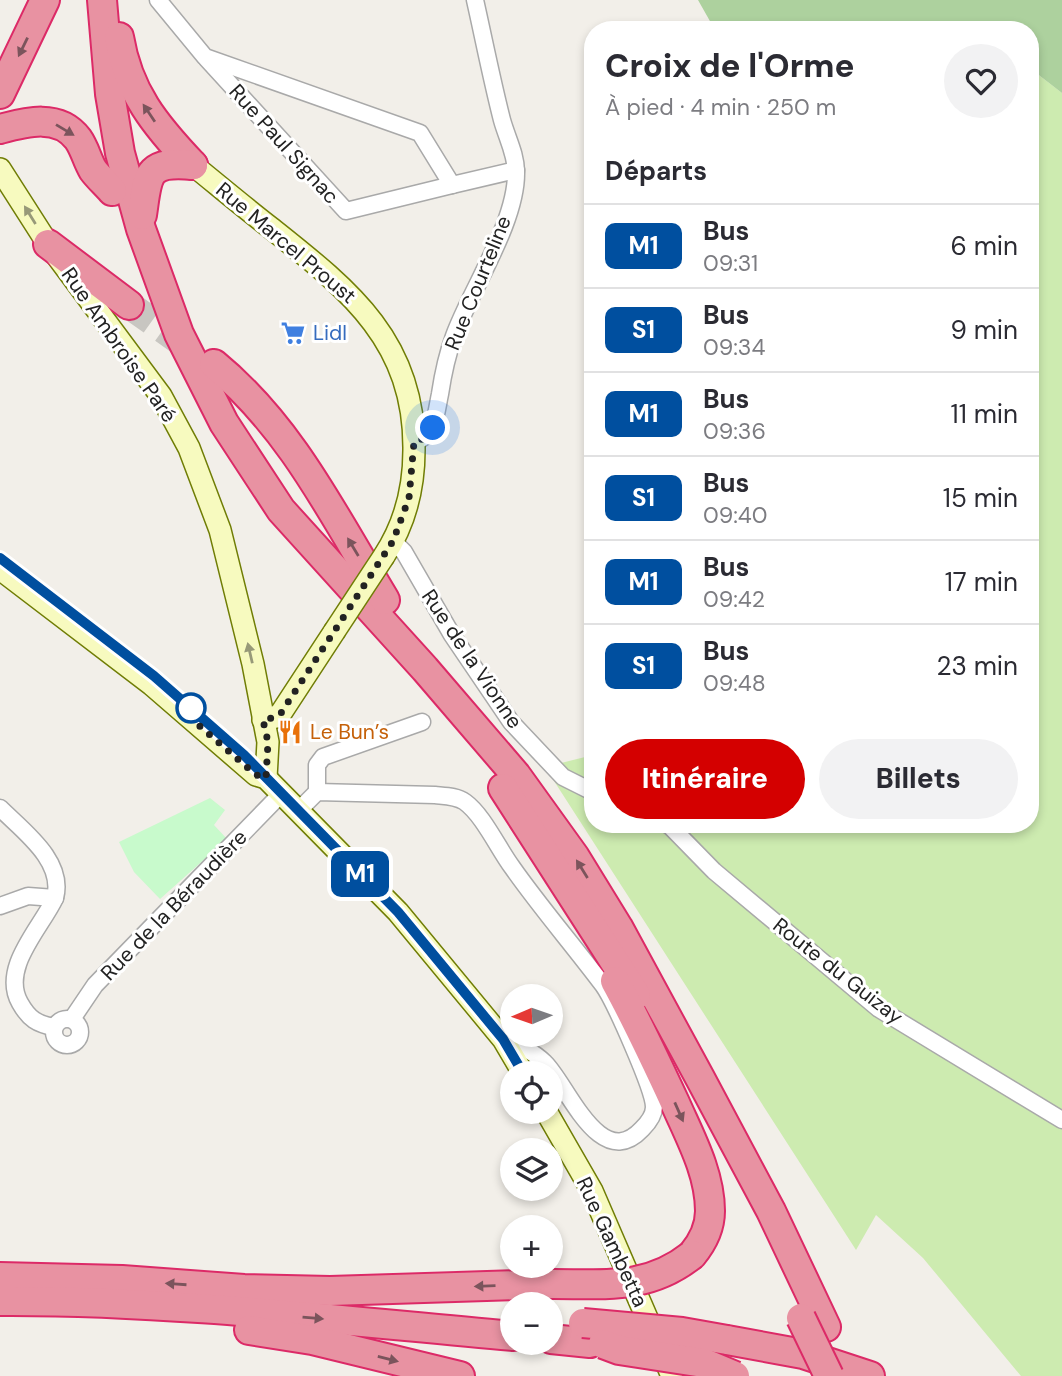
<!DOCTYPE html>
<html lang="fr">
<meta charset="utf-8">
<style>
body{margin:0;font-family:"DM Sans",sans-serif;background:#f2f2f3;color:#2b2b33;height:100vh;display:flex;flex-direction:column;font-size:26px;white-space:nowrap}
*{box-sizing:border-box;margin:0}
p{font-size:23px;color:#7c7c81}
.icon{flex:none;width:38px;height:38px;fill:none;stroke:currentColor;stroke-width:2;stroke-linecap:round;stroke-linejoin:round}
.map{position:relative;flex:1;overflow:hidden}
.sheet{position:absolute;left:584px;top:21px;width:455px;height:812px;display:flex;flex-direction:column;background:#fff;border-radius:28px;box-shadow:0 4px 10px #0003}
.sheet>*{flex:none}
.badge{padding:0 14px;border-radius:10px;font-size:24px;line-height:46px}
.needle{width:46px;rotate:268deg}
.controls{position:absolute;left:500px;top:984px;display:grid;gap:14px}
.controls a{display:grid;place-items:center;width:63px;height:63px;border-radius:50%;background:#fff;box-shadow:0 4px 10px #0003;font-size:35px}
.you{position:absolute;width:35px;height:35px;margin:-18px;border:5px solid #fff;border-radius:50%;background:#1a73e8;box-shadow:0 0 0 10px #1a73e833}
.map>.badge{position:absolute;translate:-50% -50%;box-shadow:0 0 0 4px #fff}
h2{padding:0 21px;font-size:26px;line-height:63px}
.round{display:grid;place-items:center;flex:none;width:74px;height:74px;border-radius:37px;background:#f2f2f3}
.summary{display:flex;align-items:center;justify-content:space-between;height:119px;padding:0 21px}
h1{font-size:33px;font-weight:800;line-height:52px}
.button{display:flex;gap:14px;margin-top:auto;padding:14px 21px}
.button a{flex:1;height:80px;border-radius:42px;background:#d40000;color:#fff;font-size:28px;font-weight:800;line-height:80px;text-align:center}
.button a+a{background:#f2f2f3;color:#2b2b33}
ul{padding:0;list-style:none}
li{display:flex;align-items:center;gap:21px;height:84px;padding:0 21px;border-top:2px solid #e1e1e2}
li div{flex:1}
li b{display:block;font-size:26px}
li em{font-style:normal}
li .badge{min-width:77px;font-weight:700;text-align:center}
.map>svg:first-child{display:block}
.grass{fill:#cdebb0}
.forest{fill:#add19e}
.park{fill:#c8facc}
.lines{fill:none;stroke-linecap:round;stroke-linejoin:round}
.highway-tunnel{stroke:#c8c6c1;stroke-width:28;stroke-dasharray:28 14;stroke-linecap:butt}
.street-casing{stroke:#a9a9a9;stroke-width:19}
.secondary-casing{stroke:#707d05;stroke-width:24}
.highway-casing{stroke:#dc2a67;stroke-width:32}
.street{stroke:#fff;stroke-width:16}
.secondary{stroke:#f7fabf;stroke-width:21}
.highway{stroke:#e892a2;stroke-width:28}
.secondary-bridge-casing{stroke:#707d05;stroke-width:24;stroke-linecap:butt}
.highway-bridge-casing{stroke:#dc2a67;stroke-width:32;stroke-linecap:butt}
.secondary-bridge{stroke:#f7fabf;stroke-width:21}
.highway-bridge{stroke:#e892a2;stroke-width:28}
.oneway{fill:#7b545c}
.oneway2{fill:#979978}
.line-casing{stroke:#fff;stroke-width:16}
.line{stroke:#004f9f;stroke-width:10}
.walk{stroke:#222;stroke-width:7;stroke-dasharray:0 12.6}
.stop-dot{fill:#fff;stroke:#004f9f;stroke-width:3.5}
.labels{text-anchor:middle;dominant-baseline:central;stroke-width:6;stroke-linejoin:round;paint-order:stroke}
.street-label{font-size:21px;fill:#222;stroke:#fff}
.shop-label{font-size:21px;fill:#366cbe;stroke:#fff;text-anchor:start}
.food-label{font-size:21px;fill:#c56008;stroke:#fff;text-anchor:start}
</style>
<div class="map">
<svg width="1062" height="1376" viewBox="0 0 1062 1376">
<rect width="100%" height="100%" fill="#f2efe9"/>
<path class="grass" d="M1031,69L1062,93V1376H1021L923,1258L876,1215L856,1250L545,767L593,755V824H1031Z"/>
<path class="forest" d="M698,0H1062V93L1031,69V30H715Z"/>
<path class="park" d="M210,798L225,810L214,825L227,839L160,899L134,872L119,842Z"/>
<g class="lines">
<path class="highway-tunnel" d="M129,305L191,349"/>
<g class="street-casing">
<g id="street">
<path d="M158,0L205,57L420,133L452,185L516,170"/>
<path d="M207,59L346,211L452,185"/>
<path d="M414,442C436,436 436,412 440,394C443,374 447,355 454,336C471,289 517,222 516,172C516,154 507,138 502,120C492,81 484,40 475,0"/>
<path d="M393,541L404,552L452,635L511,722L563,777L593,792"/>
<path d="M317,792V765L323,757L422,722"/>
<path d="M0,808C23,831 65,861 55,898C41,928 0,968 20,1003C29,1019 37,1024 54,1027"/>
<path d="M298,811L317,792L435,795C445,796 457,796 465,802C483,815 498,848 512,867C540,907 573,945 603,985C614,1000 654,1090 654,1107C654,1116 648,1123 642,1129C600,1174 567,1084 545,1063C533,1051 518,1045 503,1039"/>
<path d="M666,824L670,826L714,871L879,1009L1062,1120"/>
<path d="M0,906L28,896L55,898"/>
<circle cx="67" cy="1032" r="13"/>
<path d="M72,1019L95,985L281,794"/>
</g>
</g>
<g class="secondary-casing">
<g id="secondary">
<path d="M193,165C219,186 245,208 271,228C349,290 415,341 414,450C414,488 405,524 384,556"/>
<path d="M0,169L48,244L161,396L189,448L220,530L253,664L268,742L266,778"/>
<path d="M0,569L152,685L256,775L266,778L398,912L503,1039L523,1073"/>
<path d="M263,720L276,717L281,713L334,632"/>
<path d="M546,1111L592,1191L672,1376"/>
</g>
</g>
<g class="highway-casing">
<g id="highway">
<path d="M102,0L110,94L120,153L141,229L179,334L224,423L281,510L425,669L516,775L575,857L618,927L700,1078L771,1211L826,1327"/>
<path d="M119,37C128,92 155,125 193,165"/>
<path d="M0,94L45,0"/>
<path d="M0,129C26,122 59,113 78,139C85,149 87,160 93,170C98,177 106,184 112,191"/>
<path d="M142,215C148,175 145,161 193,165"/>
<path d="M48,244L129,305"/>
<path d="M214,364C291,427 334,516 385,600"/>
<path d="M503,788L636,995"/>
<path d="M615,981C637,1021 656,1062 675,1103C690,1137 710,1173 710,1211C710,1227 702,1243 692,1255"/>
<path d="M0,1277L122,1280L244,1289L330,1291L553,1284"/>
<path d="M0,1301C171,1300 343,1321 513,1336"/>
<path d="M249,1330L312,1340L460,1376"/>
<path d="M551,1339L590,1343"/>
<path d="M727,1340L803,1354L870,1376"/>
</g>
</g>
<use href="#street" class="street"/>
<use href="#secondary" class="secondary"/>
<use href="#highway" class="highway"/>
<g class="secondary-bridge-casing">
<path id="secondary-bridge" d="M334,632L384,556"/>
</g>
<g class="highway-bridge-casing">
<g id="highway-bridge">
<path d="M553,1284C606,1284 648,1290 692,1255"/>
<path d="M801,1318L829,1376"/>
<path d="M583,1323L682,1332L727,1340"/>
<path d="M603,1344L619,1350L704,1363L735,1376"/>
</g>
</g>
<use href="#secondary-bridge" class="secondary-bridge"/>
<use href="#highway-bridge" class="highway-bridge"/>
</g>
<defs><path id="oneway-solid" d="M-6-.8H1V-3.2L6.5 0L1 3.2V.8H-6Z" transform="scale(1.75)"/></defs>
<g class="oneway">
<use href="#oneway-solid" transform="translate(23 47) rotate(116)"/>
<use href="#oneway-solid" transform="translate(149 113) rotate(-124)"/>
<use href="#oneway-solid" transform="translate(65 130) rotate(31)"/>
<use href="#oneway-solid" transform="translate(353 547) rotate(-121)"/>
<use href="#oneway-solid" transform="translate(582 869) rotate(-122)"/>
<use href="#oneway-solid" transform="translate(679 1112) rotate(66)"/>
<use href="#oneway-solid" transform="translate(176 1284) rotate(-176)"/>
<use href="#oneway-solid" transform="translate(485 1286) rotate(178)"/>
<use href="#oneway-solid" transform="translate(313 1318) rotate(5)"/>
<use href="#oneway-solid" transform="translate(388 1359) rotate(14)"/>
</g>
<g class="oneway2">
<use href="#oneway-solid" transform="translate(30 215) rotate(-122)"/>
<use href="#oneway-solid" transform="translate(250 653) rotate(-103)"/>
</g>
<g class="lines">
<g class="line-casing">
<path id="line" d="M0,558L154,676L244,755L398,912L503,1039L523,1073"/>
</g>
<use href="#line" class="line"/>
<path class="walk" d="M191,708L187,715L256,775L266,778L268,742L263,720L276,717L281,713L393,541L409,498L414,442L421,440L433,428"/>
</g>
<defs>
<g id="supermarket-bare" transform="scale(1.89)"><path d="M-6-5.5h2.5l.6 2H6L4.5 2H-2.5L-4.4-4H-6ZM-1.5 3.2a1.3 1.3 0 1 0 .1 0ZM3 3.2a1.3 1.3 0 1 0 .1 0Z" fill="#3f7fe0" stroke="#fff" stroke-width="2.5" paint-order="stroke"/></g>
<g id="restaurant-bare" transform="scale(1.89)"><path d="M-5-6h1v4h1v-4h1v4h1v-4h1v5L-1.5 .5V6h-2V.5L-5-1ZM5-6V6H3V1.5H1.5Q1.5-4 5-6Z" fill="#e8710a" stroke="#fff" stroke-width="2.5" paint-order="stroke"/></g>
</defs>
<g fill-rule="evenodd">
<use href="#supermarket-bare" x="293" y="333"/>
<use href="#restaurant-bare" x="290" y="732"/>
</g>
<circle class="stop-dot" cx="191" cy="708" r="14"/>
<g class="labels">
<g class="street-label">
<text transform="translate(284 144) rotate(48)">Rue Paul Signac</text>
<text transform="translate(286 243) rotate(40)">Rue Marcel Proust</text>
<text transform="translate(478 283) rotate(-68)">Rue Courteline</text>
<text transform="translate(119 345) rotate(55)">Rue Ambroise Paré</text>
<text transform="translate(472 659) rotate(56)">Rue de la Vionne</text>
<text transform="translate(174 905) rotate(-46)">Rue de la Béraudière</text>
<text transform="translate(838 971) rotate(38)">Route du Guizay</text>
<text transform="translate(612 1242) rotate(65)">Rue Gambetta</text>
</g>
<g class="shop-label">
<text x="313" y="333">Lidl</text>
</g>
<g class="food-label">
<text x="310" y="732">Le Bun’s</text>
</g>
</g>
</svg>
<div class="controls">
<a><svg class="needle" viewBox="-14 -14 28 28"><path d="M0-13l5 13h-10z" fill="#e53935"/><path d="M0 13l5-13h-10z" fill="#7c7c81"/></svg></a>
<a><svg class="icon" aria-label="locate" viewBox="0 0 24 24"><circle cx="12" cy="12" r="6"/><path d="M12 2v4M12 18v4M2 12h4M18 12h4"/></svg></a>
<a><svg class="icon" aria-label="layers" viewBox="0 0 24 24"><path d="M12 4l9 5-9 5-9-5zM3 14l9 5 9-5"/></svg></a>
<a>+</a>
<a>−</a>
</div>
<div class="you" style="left:433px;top:428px"></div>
<b class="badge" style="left:360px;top:874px;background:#004f9f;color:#fff">M1</b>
<section class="sheet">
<div class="summary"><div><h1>Croix de l'Orme</h1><p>À pied · 4 min · 250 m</p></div><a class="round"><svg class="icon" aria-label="heart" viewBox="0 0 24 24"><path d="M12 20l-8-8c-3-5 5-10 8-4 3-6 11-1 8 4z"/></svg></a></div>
<h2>Départs</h2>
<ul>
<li><span class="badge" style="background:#004f9f;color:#fff">M1</span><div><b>Bus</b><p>09:31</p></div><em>6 min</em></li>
<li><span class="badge" style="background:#004f9f;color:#fff">S1</span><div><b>Bus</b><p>09:34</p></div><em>9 min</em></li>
<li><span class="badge" style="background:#004f9f;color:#fff">M1</span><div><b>Bus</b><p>09:36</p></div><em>11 min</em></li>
<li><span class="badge" style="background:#004f9f;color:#fff">S1</span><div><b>Bus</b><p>09:40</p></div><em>15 min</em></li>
<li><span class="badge" style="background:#004f9f;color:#fff">M1</span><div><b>Bus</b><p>09:42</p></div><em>17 min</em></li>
<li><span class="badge" style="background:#004f9f;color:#fff">S1</span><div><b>Bus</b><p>09:48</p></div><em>23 min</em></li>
</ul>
<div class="button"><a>Itinéraire</a><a>Billets</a></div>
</section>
</div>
